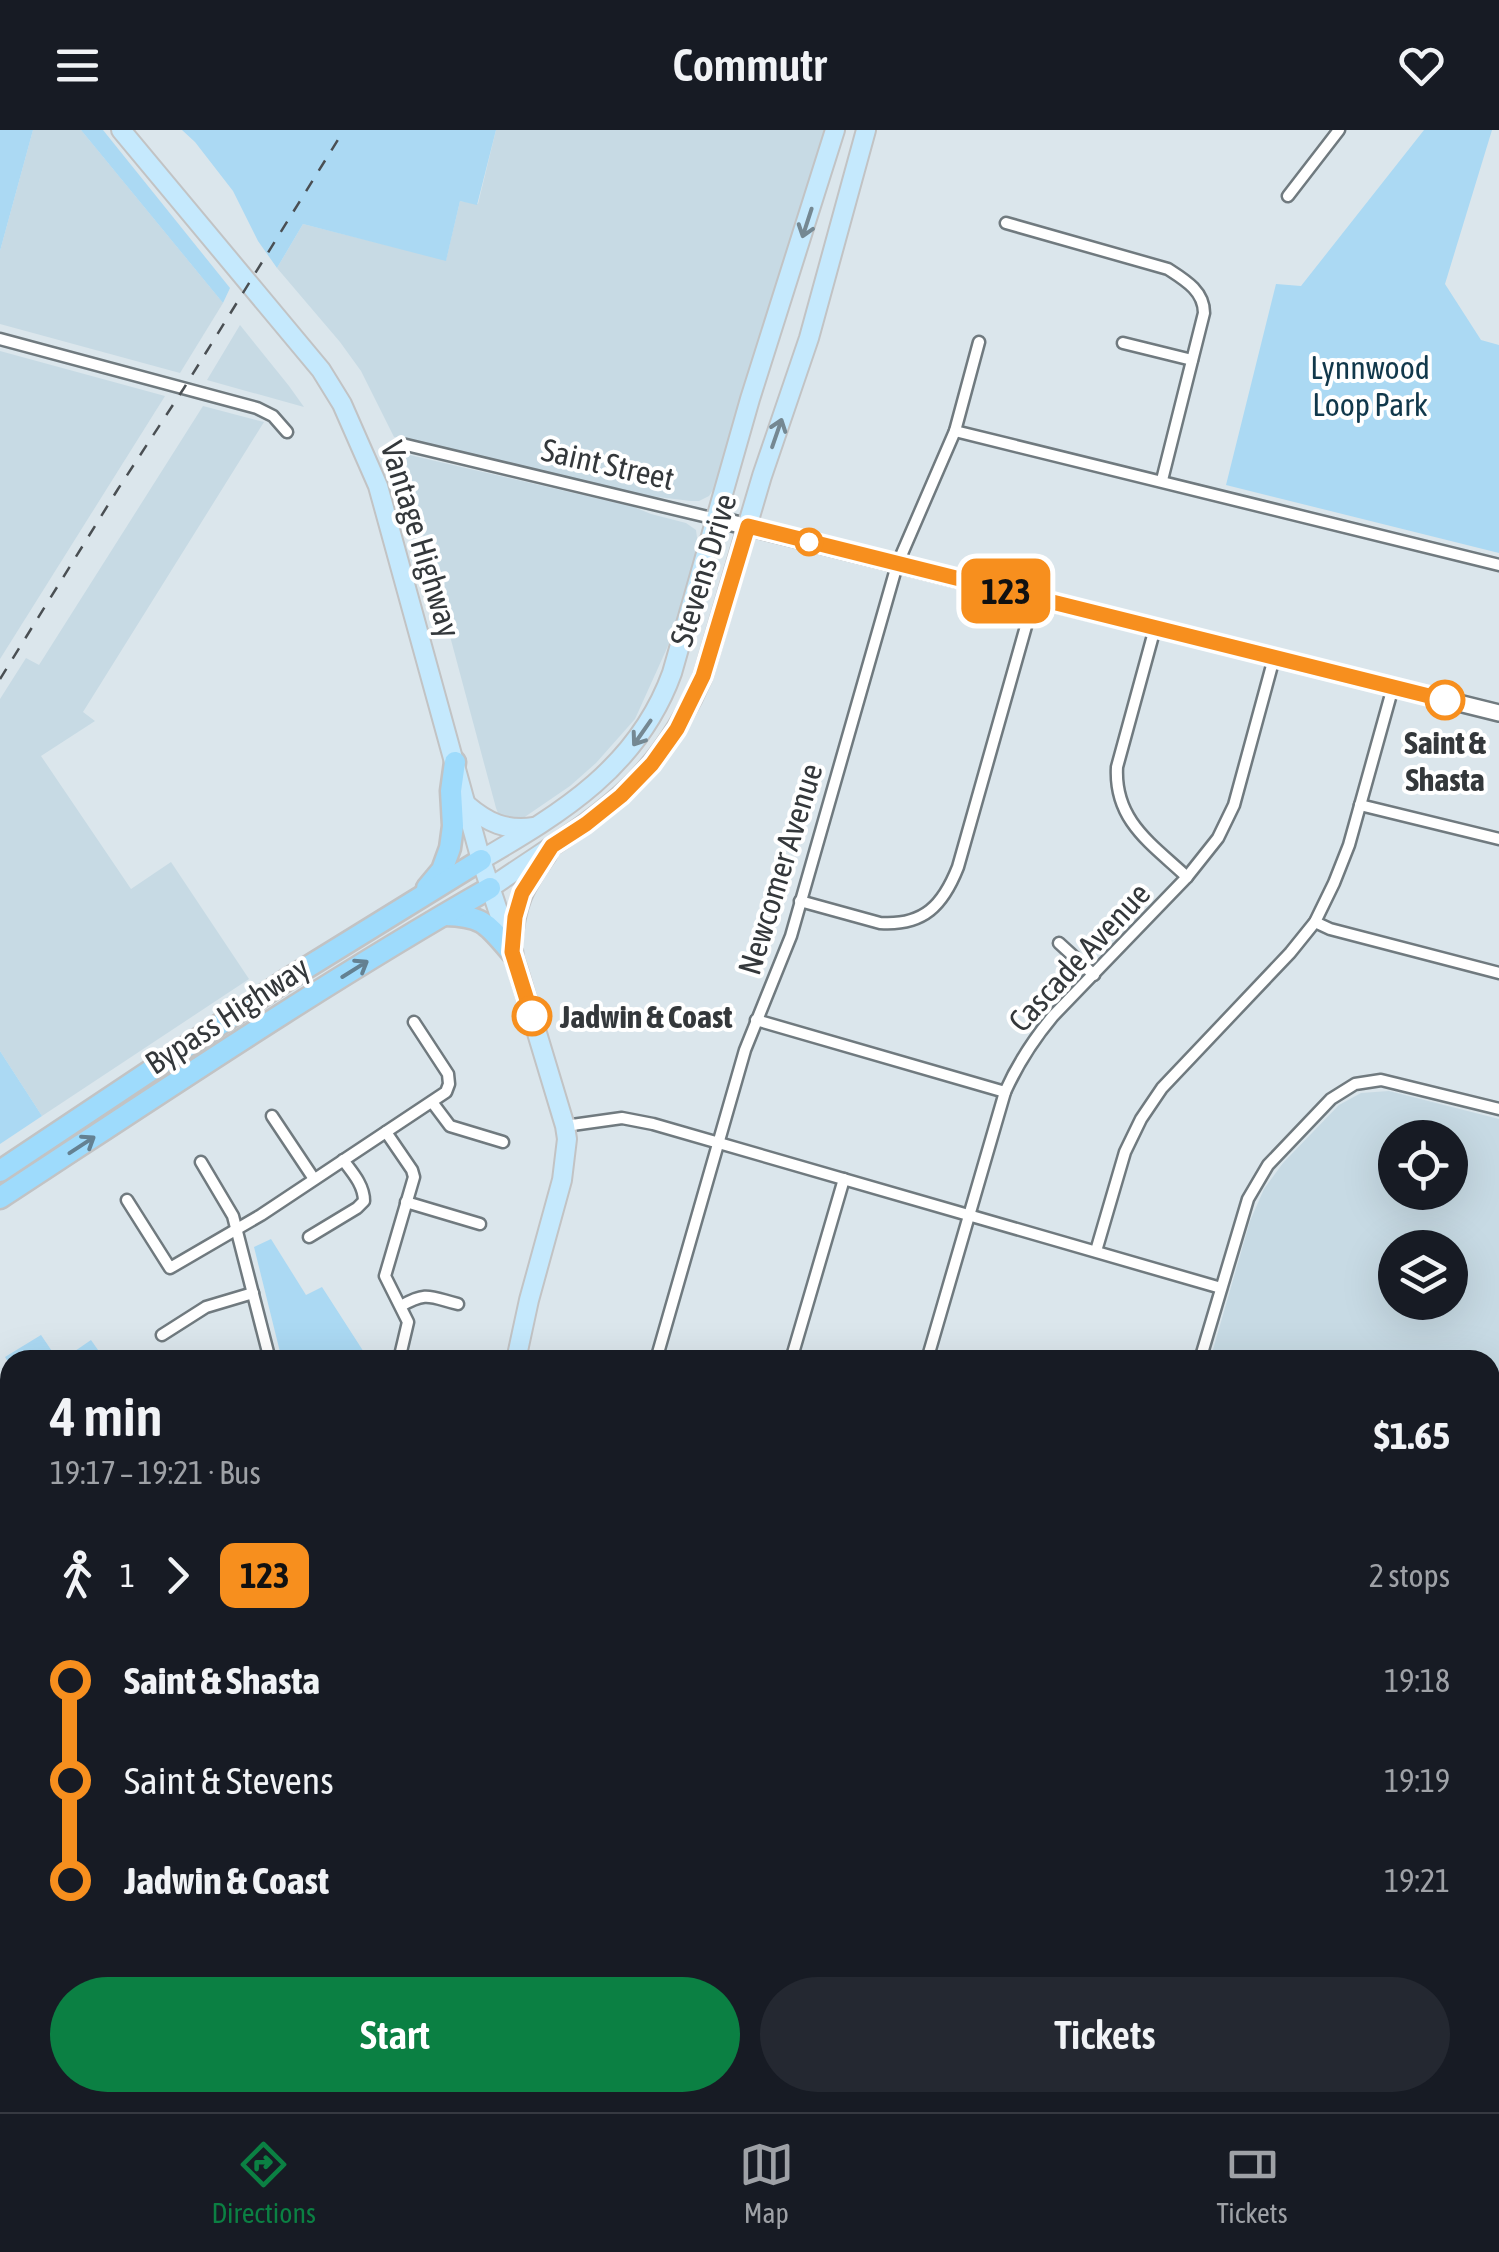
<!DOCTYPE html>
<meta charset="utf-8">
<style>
body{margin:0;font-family:"Asap Condensed",sans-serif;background:#242831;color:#f1f3f6;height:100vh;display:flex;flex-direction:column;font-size:38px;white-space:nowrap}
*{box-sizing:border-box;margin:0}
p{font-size:32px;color:#9ea1a6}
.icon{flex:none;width:55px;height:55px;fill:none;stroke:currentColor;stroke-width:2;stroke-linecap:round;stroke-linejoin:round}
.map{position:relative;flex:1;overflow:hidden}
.sheet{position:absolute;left:0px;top:1220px;width:1500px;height:762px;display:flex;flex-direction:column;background:#171b24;border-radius:30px 30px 0 0;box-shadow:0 10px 40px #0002}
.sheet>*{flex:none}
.badge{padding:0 20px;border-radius:15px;font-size:35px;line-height:65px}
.controls{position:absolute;left:1378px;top:990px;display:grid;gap:20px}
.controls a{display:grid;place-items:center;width:90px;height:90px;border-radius:50%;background:#171b24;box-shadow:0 10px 40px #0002;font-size:50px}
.map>.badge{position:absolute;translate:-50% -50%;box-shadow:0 0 0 5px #fff}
.legs{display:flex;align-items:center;gap:15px;height:110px;padding:0 50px;font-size:32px}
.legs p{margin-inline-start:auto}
.summary{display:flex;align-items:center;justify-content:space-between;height:170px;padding:0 50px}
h1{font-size:55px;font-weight:600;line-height:75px}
.primary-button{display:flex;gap:20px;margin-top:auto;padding:20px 50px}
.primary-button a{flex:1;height:115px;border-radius:60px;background:#0b8043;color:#fff;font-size:40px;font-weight:600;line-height:115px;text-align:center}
.primary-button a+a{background:#242831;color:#f1f3f6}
ul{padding:0 50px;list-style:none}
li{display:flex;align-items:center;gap:35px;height:100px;font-size:38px}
li i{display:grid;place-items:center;width:15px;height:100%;margin:0 12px;background:currentColor}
li i::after{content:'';width:25px;height:25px;margin:-12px;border:8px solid;border-radius:50%;background:#171b24}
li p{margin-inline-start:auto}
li:first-child i{background:linear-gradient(#0000 50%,currentColor 0)}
li:last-child i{background:linear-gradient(currentColor 50%,#0000 0)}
header{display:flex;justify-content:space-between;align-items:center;height:130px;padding:0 50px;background:#171b24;font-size:45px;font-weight:600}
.menu{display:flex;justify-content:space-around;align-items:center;height:140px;border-top:2px solid #363941;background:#171b24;font-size:28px;color:#9ea1a6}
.menu a{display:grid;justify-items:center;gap:5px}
.menu .on{color:#0b8043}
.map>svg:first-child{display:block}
.built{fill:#c7dae4;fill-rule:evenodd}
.green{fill:#abd9f3}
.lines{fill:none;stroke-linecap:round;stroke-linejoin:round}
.street-casing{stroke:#707a7f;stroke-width:15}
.secondary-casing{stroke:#707a7f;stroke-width:20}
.primary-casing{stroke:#c2c3c4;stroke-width:22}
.highway-casing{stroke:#c2c3c4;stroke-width:25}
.street{stroke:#fff;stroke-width:10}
.secondary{stroke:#fff;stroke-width:15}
.primary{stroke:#c5e9fd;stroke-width:18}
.highway{stroke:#9edbfc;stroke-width:20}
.rail{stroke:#4a4f53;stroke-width:2.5;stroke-dasharray:12 12;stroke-linecap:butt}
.oneway{stroke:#758892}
.oneway2{stroke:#648192}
.line-1-casing{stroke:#fff;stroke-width:22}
.line-1{stroke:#f78f1e;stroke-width:15}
.stop-1-dot{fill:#fff;stroke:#f78f1e;stroke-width:5}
.labels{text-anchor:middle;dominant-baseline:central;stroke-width:8;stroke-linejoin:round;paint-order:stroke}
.park-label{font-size:32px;fill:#11384b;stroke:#fff}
.street-label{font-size:32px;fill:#34383b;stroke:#fff}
.stop-label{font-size:32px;font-weight:bold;fill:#34383b;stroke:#fff}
</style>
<header><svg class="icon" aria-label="menu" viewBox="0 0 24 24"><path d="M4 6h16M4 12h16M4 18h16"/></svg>Commutr<svg class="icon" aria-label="heart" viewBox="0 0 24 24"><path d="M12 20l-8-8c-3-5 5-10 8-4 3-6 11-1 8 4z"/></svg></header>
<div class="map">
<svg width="1499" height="1982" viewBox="0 0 1499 1982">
<rect width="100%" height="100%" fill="#dbe6ec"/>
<g class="built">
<path d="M33,0H81L223,173L180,243L0,194V121Z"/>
<path d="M496,0H824L806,64L740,267L715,357L709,366L699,371H691L641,365L394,307L361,241L340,212L277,138L303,94L446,130L460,71L478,74Z"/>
<path d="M240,195L289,256L304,277L207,250Z"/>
<path d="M0,221L165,266L0,529Z"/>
<path d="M203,276L264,292L83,582L95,591L41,626L131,759L171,732L249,849L42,986L0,921V569L26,528L39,535Z"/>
<path d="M401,323L634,377L651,384L686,393L696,400L698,415L672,507L635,589L596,633L570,656L513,695L502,693L496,678Z"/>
<path d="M1389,961L1499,989V1364L1490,1362V1230H1210L1250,1091L1264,1059L1283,1033L1339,975L1361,963ZM1395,1008H1450V1062H1395ZM1395,1118H1450V1172H1395Z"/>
<path d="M587,1973V1972L668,1973L667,1982H584Z"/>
</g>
<g class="green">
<path d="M0,0H33L0,121Z"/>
<path d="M81,0H103L230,158L223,173Z"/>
<path d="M182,0H496L477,75L460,71L446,131L303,94L277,138L258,111L233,61L195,12Z"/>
<path d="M1424,0H1492L1445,154L1481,210L1499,215V423L1226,355L1276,154L1301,156Z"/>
<path d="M0,921L42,986L0,1014Z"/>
<path d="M271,1109L306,1165L322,1157L369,1230H282L254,1117Z"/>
<path d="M41,1205L58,1230H10V1235L5,1227Z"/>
<path d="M91,1210L105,1230H62Z"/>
</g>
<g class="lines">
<g class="street-casing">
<g id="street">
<path d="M1288,66L1339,0"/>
<path d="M1006,93L1168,139C1185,150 1204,161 1204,183L1162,350"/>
<path d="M0,209L257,278L273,286L287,302"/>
<path d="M1123,213L1192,230"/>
<path d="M955,301L1499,435"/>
<path d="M402,314L716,389"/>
<path d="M1155,498L1117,637C1114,691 1152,714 1187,747"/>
<path d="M1360,675L1499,709"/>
<path d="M800,771L880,793C924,796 943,775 958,737L1034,468"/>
<path d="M1315,792L1330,799L1499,843"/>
<path d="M1059,813L1094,845"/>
<path d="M756,890L1005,962"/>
<path d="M432,972L450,996L503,1012"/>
<path d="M272,986L314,1049"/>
<path d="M565,996L622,988L653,994L1221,1158"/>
<path d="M386,1002L412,1040L414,1047L385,1146L408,1192L399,1230"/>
<path d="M201,1032L233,1086L270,1230"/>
<path d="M127,1070L170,1138L261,1085L446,962L449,954L448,944L414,892"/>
<path d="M406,1072L480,1094"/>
<path d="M309,1107L357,1078L364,1071C364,1055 352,1042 343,1030"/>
<path d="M1096,1121L1125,1022L1141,989L1162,958L1290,823L1315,792L1334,753L1349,715L1393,557"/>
<path d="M401,1176C427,1161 430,1167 458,1174"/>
<path d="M162,1205L206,1177L253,1163"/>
<path d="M656,1230L745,920L791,806L897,435L955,301L979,212"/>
<path d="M791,1230L844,1049"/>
<path d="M927,1230L1005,962C1018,933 1033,910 1053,886L1187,747L1218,708L1234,675L1274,528"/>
<path d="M1200,1230L1248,1069L1268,1035L1331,969L1355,954L1381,950L1499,979"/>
<path d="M0,1258L10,1259"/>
<path d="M1490,1369L1499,1371"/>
<path d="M1490,1542L1499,1507"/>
<path d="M0,1613H10"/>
<path d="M1490,1775L1499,1777"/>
<path d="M153,1982L156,1972"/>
<path d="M870,1982L873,1972"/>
<path d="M1016,1982L1019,1972"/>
<path d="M1145,1982L1147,1972"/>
<path d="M1283,1982L1286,1972"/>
<path d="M1421,1982L1424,1972"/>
</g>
</g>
<g class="secondary-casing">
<g id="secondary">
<path d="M716,389L1499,583"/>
<path d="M299,1982L302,1972"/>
</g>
</g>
<g class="primary-casing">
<g id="primary">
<path d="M121,0L321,240L342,274L378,356L481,730L518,840L565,996L567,1009L562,1050L529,1170L516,1230"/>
<path d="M467,675C488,693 506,701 534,697"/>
<path d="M481,730C563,682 638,637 672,543L750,269L835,0"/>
<path d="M490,758C588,690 653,663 703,546L762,346L809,208L866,0"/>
<path d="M512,815C516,773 523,759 547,725"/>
<path d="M682,1982L683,1972"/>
</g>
</g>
<g class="highway-casing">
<g id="highway">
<path d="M427,758L442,740L450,718L453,696L451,661L455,632"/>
<path d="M445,785C484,786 487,794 512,823"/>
<path d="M0,1041L285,851L481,730"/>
<path d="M0,1068C162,962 322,854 490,758"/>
</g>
</g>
<use href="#street" class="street"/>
<use href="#secondary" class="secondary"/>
<use href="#primary" class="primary"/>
<use href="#highway" class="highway"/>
<path class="rail" d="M0,549L118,359L184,258L344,0"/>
</g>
<defs><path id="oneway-shaft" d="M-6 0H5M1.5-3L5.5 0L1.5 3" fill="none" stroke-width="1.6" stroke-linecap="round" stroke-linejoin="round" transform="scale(2.5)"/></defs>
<g class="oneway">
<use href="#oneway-shaft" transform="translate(807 93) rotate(108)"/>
<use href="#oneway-shaft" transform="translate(777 303) rotate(-71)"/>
<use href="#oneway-shaft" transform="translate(642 603) rotate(125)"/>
</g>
<g class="oneway2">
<use href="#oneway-shaft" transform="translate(355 839) rotate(-32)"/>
<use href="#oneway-shaft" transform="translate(82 1015) rotate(-33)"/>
</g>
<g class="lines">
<g class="line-1-casing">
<path id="line-1" d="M532,886L512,822L515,787L522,763L552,716L586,694L621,666L652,634L677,599L703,546L748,396L1445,570"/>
</g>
<use href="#line-1" class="line-1"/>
</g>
<g class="stop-1-dot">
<circle cx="809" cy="412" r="12"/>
<circle cx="1445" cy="570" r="18"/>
<circle cx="532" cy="886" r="18"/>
</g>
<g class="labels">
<g class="park-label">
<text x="1370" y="237">Lynnwood<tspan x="1370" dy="37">Loop Park</tspan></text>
</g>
<g class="street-label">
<text transform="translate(608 334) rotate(13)">Saint Street</text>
<text transform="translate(421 409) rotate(73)">Vantage Highway</text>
<text transform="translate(703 440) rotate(-73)">Stevens Drive</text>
<text transform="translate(780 739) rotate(-73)">Newcomer Avenue</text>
<text transform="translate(1079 827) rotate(-47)">Cascade Avenue</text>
<text transform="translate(227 885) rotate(-33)">Bypass Highway</text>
</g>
<g class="stop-label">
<text x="1445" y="612">Saint &amp;<tspan x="1445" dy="37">Shasta</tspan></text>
<text x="560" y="886" text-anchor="start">Jadwin &amp; Coast</text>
</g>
</g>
</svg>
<div class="controls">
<a><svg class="icon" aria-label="locate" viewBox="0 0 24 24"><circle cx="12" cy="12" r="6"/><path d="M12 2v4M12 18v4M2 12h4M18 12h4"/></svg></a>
<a><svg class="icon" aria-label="layers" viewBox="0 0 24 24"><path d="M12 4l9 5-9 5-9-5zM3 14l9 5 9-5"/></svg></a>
</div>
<b class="badge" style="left:1006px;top:461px;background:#f78f1e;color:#111">123</b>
<section class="sheet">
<div class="summary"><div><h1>4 min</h1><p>19:17 – 19:21 · Bus</p></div><b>$1.65</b></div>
<div class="legs"><svg class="icon" aria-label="walk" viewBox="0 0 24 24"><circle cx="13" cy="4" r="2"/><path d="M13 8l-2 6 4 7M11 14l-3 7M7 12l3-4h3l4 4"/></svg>1<svg class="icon" aria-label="forward" viewBox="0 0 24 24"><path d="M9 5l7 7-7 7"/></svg><b class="badge" style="background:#f78f1e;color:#111">123</b><p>2 stops</p></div>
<ul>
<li><i style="color:#f78f1e"></i><b>Saint &amp; Shasta</b><p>19:18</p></li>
<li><i style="color:#f78f1e"></i><span>Saint &amp; Stevens</span><p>19:19</p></li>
<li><i style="color:#f78f1e"></i><b>Jadwin &amp; Coast</b><p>19:21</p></li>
</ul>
<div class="primary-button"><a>Start</a><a>Tickets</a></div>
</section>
</div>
<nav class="menu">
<a class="on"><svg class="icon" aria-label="directions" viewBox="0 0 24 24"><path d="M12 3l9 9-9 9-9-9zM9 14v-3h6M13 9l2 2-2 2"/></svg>Directions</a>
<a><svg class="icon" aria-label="map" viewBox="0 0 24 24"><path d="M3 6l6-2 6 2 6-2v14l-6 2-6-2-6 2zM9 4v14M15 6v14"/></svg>Map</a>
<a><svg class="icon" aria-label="tickets" viewBox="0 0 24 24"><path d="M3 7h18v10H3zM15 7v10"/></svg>Tickets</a>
</nav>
